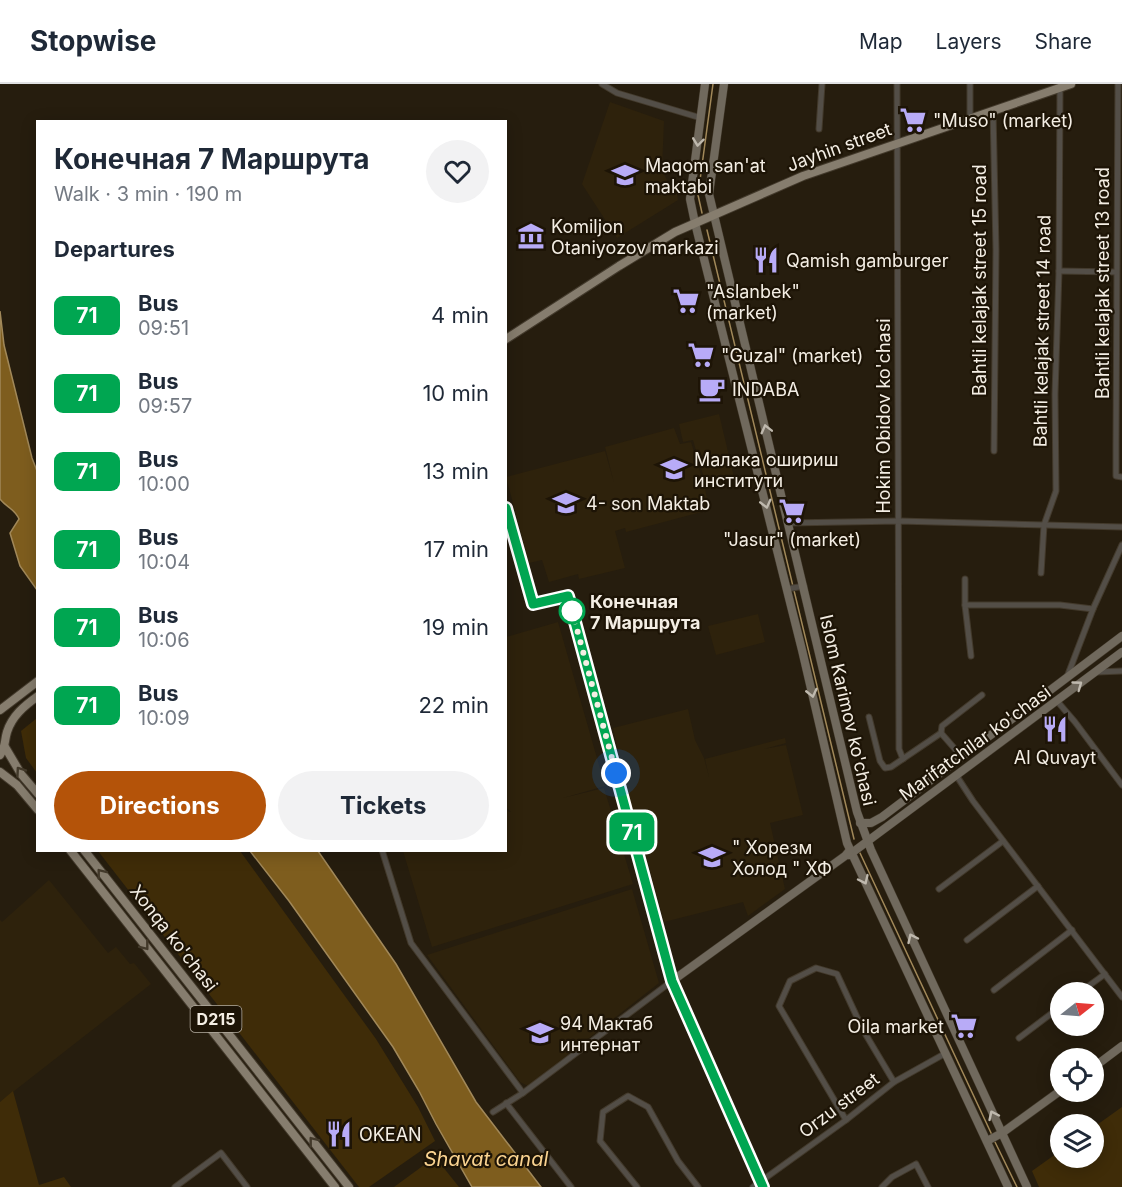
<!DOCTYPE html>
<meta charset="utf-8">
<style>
body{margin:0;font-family:Inter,sans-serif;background:#f2f2f3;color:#1f2937;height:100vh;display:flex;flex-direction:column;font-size:22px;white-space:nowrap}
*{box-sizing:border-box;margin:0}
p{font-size:20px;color:#747a83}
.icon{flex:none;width:33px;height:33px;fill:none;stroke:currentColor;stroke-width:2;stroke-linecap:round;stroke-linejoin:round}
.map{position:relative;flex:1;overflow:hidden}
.sheet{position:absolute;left:36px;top:36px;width:471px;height:732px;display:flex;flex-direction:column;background:#fff;border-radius:0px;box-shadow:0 3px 15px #0003}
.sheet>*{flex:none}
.badge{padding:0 12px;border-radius:9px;font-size:21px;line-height:39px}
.needle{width:39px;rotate:73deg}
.buttons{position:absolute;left:1050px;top:898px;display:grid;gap:12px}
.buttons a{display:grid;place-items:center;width:54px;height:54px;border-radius:50%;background:#fff;box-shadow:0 3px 15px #0003;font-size:30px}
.you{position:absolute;width:30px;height:30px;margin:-15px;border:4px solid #fff;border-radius:50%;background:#1a73e8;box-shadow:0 0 0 9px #1a73e833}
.map>.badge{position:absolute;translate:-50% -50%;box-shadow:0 0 0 3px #fff}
h2{padding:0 18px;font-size:22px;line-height:54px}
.round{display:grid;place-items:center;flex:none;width:63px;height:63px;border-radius:32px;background:#f2f2f3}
.head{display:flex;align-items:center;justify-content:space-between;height:102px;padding:0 18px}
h1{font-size:28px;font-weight:700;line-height:45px}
.cta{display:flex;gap:12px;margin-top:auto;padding:12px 18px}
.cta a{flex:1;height:69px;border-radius:36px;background:#b45309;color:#fff;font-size:24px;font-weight:700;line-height:69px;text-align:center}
.cta a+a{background:#f2f2f3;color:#1f2937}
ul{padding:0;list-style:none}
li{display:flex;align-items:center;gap:18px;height:78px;padding:0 18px}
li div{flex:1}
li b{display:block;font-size:22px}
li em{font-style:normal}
li .badge{min-width:66px;font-weight:700;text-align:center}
header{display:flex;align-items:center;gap:36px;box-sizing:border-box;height:84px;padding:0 30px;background:#fff;border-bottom:2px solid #e0e1e3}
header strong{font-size:28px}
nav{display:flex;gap:33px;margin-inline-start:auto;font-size:21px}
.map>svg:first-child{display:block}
.built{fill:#2e220c}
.green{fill:#3f2c08}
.water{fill:#7e5d1e;stroke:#a18859;stroke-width:1.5}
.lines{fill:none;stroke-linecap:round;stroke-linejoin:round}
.stream{stroke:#a18859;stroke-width:1.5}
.street-casing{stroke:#433a2c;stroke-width:7}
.secondary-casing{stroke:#433a2c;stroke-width:9}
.primary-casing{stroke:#433a2c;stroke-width:10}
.street{stroke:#534e47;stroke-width:5}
.secondary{stroke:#70695d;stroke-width:8}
.primary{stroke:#867d6e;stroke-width:8}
.oneway{stroke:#bfb9ae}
.oneway2{stroke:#42392a}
.line-casing{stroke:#fff;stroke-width:14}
.line{stroke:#00a651;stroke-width:9}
.walk{stroke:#f4eee4;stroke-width:6;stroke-dasharray:0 10.8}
.stop-dot{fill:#fff;stroke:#00a651;stroke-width:3}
.labels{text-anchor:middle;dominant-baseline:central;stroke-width:4.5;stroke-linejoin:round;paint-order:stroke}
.shield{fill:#1d1406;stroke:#b4ada1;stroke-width:1.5}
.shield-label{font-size:16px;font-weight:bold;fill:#f4eee4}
.poi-label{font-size:18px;fill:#f4eee4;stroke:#1d1406;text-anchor:start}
.street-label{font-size:18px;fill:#f4eee4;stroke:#1d1406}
.stop-label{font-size:18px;font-weight:bold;fill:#f4eee4;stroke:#1d1406;text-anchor:start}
.water-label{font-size:20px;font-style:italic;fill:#fad390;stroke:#1d1406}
</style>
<header>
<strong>Stopwise</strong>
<nav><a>Map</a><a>Layers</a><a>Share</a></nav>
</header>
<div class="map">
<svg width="1122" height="1103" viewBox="0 0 1122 1103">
<rect width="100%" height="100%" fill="#261d0e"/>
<g class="built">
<path d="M610,18L664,37L662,86L668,98L675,97L678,116L617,154L582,100Z"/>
<path d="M719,330L734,393L706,401L693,356L683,358L679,340Z"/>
<path d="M674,344L680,360L691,358L705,404L709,426L626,448L625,444L615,447L625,484L579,495L578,490L549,498L542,476L529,479L506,393L605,367L614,399L605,363Z"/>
<path d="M758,530L765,558L716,571L708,542Z"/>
<path d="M558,538L605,702L563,714L604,704L633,800L432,863L403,767L506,766V724L509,728H511L506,723V553Z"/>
<path d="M688,625L695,656L704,674L709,693L705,675L785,654L786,659L764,665L786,661L803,731L770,739L785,805L748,832L743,818L664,838L634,728H632L613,644Z"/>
<path d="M49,796L108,869L116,863L130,880L134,879L151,900L0,1018V836L2,838Z"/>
<path d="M632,805L659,899L528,1002L520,998L427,871Z"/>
</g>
<g class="green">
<path d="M37,634V689L26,674L21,647Z"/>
<path d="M98,767H240L376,955L418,1023L435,1057L369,1103H359Z"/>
<path d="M13,1007L39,1101L64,1093L71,1103H0V1018Z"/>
<path d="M1122,1023V1103H1039L1032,1087L1060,1067V1074H1094V1043Z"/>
<path d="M435,1073L459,1103H394Z"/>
</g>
<g class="water">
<path d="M0,227L4,261L32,374L37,387V506L20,482L10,449L19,435C15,425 6,423 0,415Z"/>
<path d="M250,767H318L396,880L476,1018L541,1103H472L436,1040L419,1007L393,963L289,817Z"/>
</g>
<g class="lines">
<g class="stream">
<path d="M702,129L698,111L713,0"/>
<path d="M707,146L854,755"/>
<path d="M860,769L992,1051"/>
<path d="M995,1058L1017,1103"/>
</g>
<g class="street-casing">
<g id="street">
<path d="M602,0L617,9L701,34"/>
<path d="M897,0L899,665L903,675"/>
<path d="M970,0V34"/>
<path d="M1118,0L1116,361V392L1122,393"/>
<path d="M993,26L996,166L994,367"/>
<path d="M819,45L822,0"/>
<path d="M1059,187L1116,188"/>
<path d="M789,439L899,437L1122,443"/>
<path d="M1041,489L1044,441L1056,407L1055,310L1059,187L1060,4"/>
<path d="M965,495V521L971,572"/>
<path d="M787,505L804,502"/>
<path d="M965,521H1060L1093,525"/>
<path d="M1097,588L1122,587"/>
<path d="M1067,593L1093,525L1122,461"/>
<path d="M1057,617L1075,638L1122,701"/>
<path d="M869,633L880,677L885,684L891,683L941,649L962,673"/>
<path d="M941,649L942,642L982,611"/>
<path d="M956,691L973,717L1122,913"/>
<path d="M382,766L411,859L523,1009"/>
<path d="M939,805L1003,757"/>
<path d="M967,856L1038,802"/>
<path d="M994,906L1072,846"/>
<path d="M1079,909L1105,890"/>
<path d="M1019,954L1060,923"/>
<path d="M506,1019L571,1103"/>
<path d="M493,1028L523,1009L672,897L568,512L533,520L506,424"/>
<path d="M846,1036L779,922L790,897L816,884L837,890L863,946L894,998"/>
<path d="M175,1103L221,1069L247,1103"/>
<path d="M637,1103L600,1057L603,1028L628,1012L648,1023L678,1077L698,1103"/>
<path d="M753,1103L846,1036L894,998L946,969"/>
<path d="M882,1103L892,1093L916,1080L928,1103"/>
</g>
</g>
<g class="secondary-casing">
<g id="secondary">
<path d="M705,0L690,115L695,139L802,566L847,759L1008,1103"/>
<path d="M724,0L709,110L857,728L871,766L1027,1103"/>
<path d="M860,739H871L882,733L1122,552"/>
<path d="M849,771L1122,568"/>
<path d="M1094,983L1122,962"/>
<path d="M987,1057L1002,1049L1060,1007"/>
<path d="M763,1103L672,897L845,772L850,766"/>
</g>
</g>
<g class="primary-casing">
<g id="primary">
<path d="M506,255L619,182L675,148L803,92L1071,0"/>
<path d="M0,626L38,597"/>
<path d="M5,663L21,690L38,710"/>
<path d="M0,671C6,662 4,658 7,648C12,632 24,622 38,612"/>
<path d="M0,688L17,701L38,726"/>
<path d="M70,766L335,1103"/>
<path d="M84,766L349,1103"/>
</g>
</g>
<use href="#street" class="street"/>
<use href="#secondary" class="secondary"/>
<use href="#primary" class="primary"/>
</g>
<defs><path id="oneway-chevron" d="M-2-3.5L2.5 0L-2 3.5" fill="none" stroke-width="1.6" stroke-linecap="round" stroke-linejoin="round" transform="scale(1.5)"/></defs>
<g class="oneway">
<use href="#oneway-chevron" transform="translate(698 58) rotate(97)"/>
<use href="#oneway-chevron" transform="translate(766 345) rotate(-104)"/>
<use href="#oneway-chevron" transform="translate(766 420) rotate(76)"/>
<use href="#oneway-chevron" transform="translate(1078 601) rotate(-36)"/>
<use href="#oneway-chevron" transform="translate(812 609) rotate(77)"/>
<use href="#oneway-chevron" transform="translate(864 796) rotate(65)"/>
<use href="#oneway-chevron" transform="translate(912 854) rotate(-115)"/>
<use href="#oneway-chevron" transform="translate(993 1031) rotate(-115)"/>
</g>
<g class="oneway2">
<use href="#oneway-chevron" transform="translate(20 687) rotate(-125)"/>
<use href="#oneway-chevron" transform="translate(101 789) rotate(-128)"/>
<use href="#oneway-chevron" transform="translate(145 862) rotate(52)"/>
<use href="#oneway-chevron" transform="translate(313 1057) rotate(-128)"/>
</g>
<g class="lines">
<g class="line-casing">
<path id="line" d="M506,424L533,520L568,512L672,897L763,1103"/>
</g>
<use href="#line" class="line"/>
<path class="walk" d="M572,527L616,689"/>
</g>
<defs>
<g id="supermarket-bare" transform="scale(2.07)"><path d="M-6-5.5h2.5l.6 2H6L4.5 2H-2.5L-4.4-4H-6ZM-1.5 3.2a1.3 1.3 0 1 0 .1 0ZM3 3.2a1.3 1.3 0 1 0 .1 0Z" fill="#b8abf7" stroke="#1d1406" stroke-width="2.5" paint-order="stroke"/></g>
<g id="university-bare" transform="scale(2.07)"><path d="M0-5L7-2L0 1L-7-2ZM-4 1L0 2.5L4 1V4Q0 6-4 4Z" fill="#b8abf7" stroke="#1d1406" stroke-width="2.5" paint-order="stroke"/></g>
<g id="museum-bare" transform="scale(2.07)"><path d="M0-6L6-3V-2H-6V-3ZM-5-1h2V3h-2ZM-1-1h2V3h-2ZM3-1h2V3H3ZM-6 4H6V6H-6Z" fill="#b8abf7" stroke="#1d1406" stroke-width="2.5" paint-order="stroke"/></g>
<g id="restaurant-bare" transform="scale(2.07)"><path d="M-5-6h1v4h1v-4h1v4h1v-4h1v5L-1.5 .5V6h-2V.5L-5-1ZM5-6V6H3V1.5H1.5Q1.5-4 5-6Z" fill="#b8abf7" stroke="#1d1406" stroke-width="2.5" paint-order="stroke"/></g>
<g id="cafe-bare" transform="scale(2.07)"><path d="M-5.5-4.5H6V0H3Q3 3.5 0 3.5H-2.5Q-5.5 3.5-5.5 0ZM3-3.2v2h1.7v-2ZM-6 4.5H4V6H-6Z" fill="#b8abf7" stroke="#1d1406" stroke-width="2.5" paint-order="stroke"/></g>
<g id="school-bare" transform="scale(2.07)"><path d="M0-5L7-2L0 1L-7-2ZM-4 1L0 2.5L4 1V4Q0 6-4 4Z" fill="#b8abf7" stroke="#1d1406" stroke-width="2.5" paint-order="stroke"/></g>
</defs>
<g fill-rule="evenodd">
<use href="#supermarket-bare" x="913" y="36"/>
<use href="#university-bare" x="625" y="91"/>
<use href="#museum-bare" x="531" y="152"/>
<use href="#restaurant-bare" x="766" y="176"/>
<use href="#supermarket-bare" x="686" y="217"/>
<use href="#supermarket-bare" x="701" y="271"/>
<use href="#cafe-bare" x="712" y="305"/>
<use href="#school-bare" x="674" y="385"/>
<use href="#school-bare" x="566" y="419"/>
<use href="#supermarket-bare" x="792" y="427"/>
<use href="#restaurant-bare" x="1055" y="645"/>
<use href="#school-bare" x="712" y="773"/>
<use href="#supermarket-bare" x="964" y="942"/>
<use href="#school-bare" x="540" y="949"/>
<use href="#restaurant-bare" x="339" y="1050"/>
</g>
<circle class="stop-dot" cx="572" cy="527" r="12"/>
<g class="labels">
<rect class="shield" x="190.5" y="922" width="51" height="26" rx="4.5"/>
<g class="shield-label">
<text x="216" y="935">D215</text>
</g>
<g class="poi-label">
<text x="933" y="36">"Muso" (market)</text>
<text x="645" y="81">Maqom san'at<tspan x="645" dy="21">maktabi</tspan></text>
<text x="551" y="142">Komiljon<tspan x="551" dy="21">Otaniyozov markazi</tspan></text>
<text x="786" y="176">Qamish gamburger</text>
<text x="706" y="207">"Aslanbek"<tspan x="706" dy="21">(market)</tspan></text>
<text x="721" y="271">"Guzal" (market)</text>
<text x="732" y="305">INDABA</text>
<text x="694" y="375">Малака ошириш<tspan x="694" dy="21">институти</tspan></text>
<text x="586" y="419">4- son Maktab</text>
<text x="792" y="455" text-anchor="middle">"Jasur" (market)</text>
<text x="1055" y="673" text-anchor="middle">Al Quvayt</text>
<text x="732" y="763">" Хорезм<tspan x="732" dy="21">Холод " ХФ</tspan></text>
<text x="560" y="939">94 Мактаб<tspan x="560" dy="21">интернат</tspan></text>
<text x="944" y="942" text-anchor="end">Oila market</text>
<text x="359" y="1050">OKEAN</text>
</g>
<g class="street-label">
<text transform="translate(839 63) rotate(-20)">Jayhin street</text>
<text transform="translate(979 196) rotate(-90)">Bahtli kelajak street 15 road</text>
<text transform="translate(1102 199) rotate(-90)">Bahtli kelajak street 13 road</text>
<text transform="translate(1042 247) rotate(-89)">Bahtli kelajak street 14 road</text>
<text transform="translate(883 332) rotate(-90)">Hokim Obidov ko'chasi</text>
<text transform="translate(848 626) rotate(77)">Islom Karimov ko'chasi</text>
<text transform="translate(975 659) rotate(-36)">Marifatchilar ko'chasi</text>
<text transform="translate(174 854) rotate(52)">Xonqa ko'chasi</text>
<text transform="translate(839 1021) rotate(-37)">Orzu street</text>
</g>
<g class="stop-label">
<text x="590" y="517">Конечная<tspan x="590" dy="21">7 Маршрута</tspan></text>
</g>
<g class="water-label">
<text x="486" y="1075">Shavat canal</text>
</g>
</g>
</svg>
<div class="buttons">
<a><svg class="needle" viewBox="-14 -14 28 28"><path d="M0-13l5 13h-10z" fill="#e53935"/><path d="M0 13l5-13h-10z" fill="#747a83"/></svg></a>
<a><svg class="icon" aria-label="locate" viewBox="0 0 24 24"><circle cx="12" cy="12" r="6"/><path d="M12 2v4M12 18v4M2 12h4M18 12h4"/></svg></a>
<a><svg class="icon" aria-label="layers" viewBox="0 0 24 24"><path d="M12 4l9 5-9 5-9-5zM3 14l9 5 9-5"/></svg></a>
</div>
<div class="you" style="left:616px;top:689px"></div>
<b class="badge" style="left:632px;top:748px;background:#00a651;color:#fff">71</b>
<section class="sheet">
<div class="head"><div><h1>Конечная 7 Маршрута</h1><p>Walk · 3 min · 190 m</p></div><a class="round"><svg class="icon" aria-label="heart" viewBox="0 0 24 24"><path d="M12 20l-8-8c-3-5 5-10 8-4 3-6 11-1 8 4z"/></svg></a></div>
<h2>Departures</h2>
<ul>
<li><span class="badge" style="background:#00a651;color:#fff">71</span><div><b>Bus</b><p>09:51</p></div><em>4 min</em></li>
<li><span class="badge" style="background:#00a651;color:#fff">71</span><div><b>Bus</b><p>09:57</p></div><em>10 min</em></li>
<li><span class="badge" style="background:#00a651;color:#fff">71</span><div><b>Bus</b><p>10:00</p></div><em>13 min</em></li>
<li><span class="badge" style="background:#00a651;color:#fff">71</span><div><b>Bus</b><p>10:04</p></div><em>17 min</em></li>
<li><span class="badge" style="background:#00a651;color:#fff">71</span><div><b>Bus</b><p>10:06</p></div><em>19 min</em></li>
<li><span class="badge" style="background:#00a651;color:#fff">71</span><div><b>Bus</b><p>10:09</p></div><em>22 min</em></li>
</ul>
<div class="cta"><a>Directions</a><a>Tickets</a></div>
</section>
</div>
